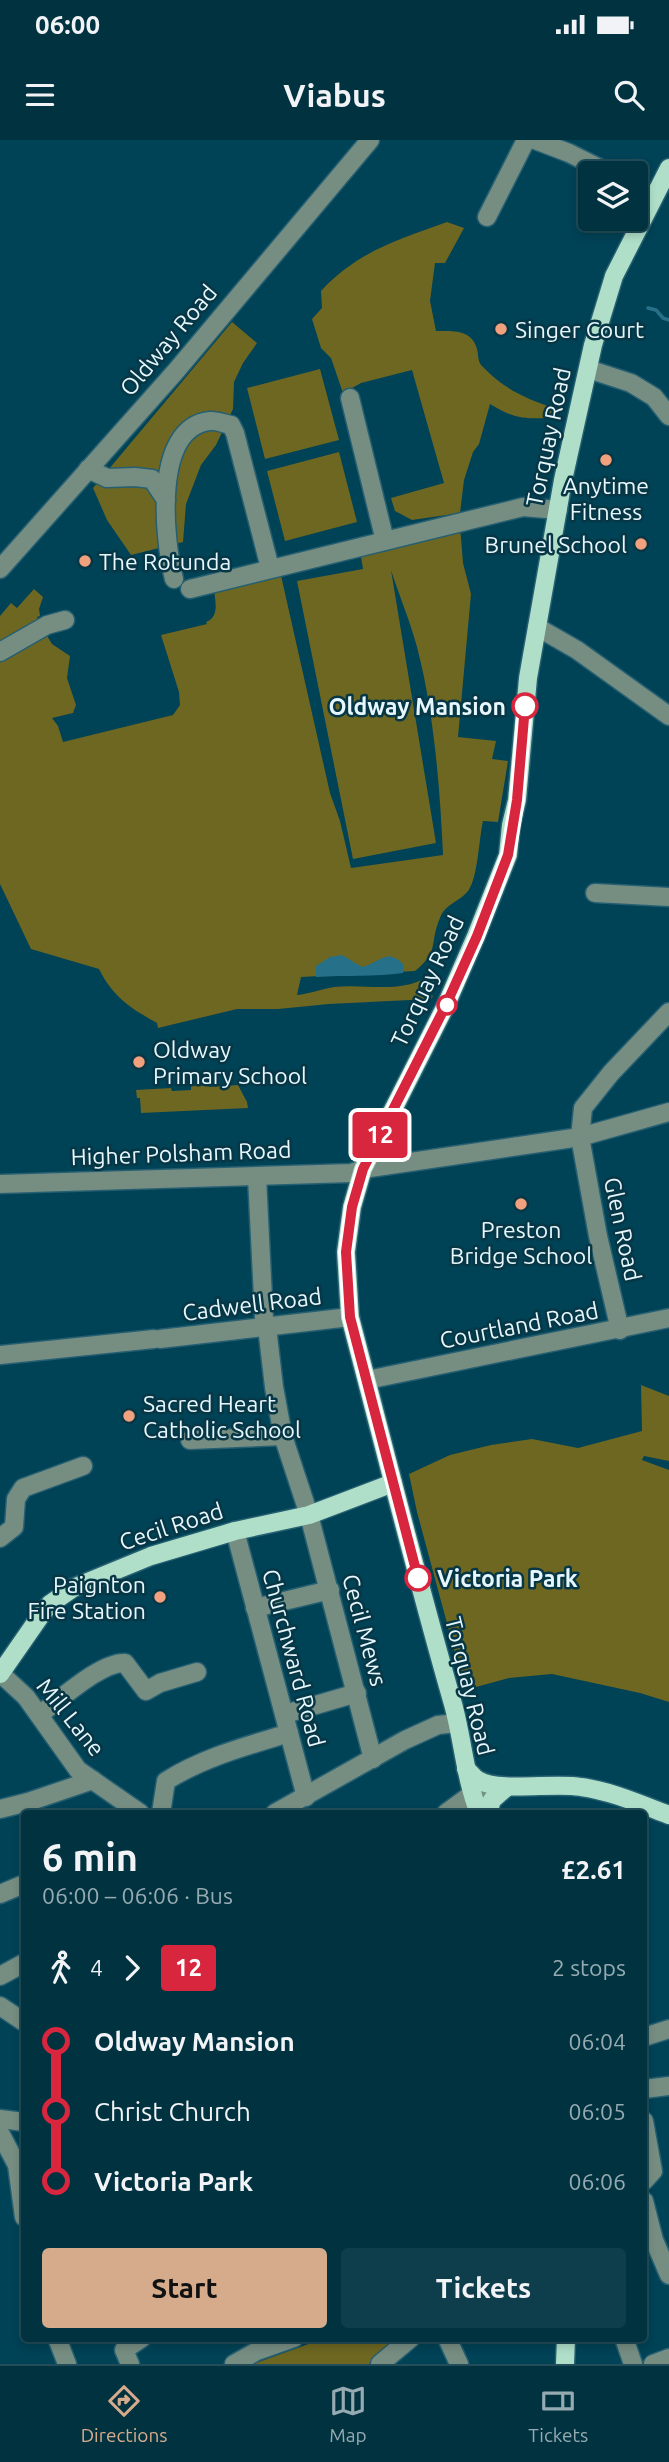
<!DOCTYPE html>
<meta charset="utf-8">
<style>
body{margin:0;font-family:Ubuntu,sans-serif;background:#0e3e4b;color:#f1f3f6;height:100vh;display:flex;flex-direction:column;font-size:26px;white-space:nowrap}
*{box-sizing:border-box;margin:0}
p{font-size:23px;color:#95aab1}
.icon{flex:none;width:38px;height:38px;fill:none;stroke:currentColor;stroke-width:2;stroke-linecap:round;stroke-linejoin:round}
.map{position:relative;flex:1;overflow:hidden}
.details{position:absolute;left:21px;top:1670px;width:626px;height:532px;display:flex;flex-direction:column;background:#003240;border-radius:7px;box-shadow:0 4px 10px #0003,0 0 0 2px #224d59}
.details>*{flex:none}
.badge{padding:0 14px;border-radius:5px;font-size:24px;line-height:46px}
.tools{position:absolute;left:578px;top:21px;display:grid;gap:14px}
.tools a{display:grid;place-items:center;width:70px;height:70px;border-radius:7px;background:#003240;box-shadow:0 4px 10px #0003,0 0 0 2px #224d59;font-size:35px}
.map>.badge{position:absolute;translate:-50% -50%;box-shadow:0 0 0 4px #fff}
.legs{display:flex;align-items:center;gap:10px;height:77px;padding:0 21px;font-size:23px}
.legs p{margin-inline-start:auto}
.summary{display:flex;align-items:center;justify-content:space-between;height:119px;padding:0 21px}
h1{font-size:38px;font-weight:600;line-height:52px}
.cta{display:flex;gap:14px;margin-top:auto;padding:14px 21px}
.cta a{flex:1;height:80px;border-radius:7px;background:#d6ab8b;color:#111;font-size:28px;font-weight:600;line-height:80px;text-align:center}
.cta a+a{background:#0e3e4b;color:#f1f3f6}
ul{padding:0 21px;list-style:none}
li{display:flex;align-items:center;gap:24px;height:70px;font-size:26px}
li i{display:grid;place-items:center;width:10px;height:100%;margin:0 9px;background:currentColor}
li i::after{content:'';width:18px;height:18px;margin:-9px;border:5px solid;border-radius:50%;background:#003240}
li p{margin-inline-start:auto}
li:first-child i{background:linear-gradient(#0000 50%,currentColor 0)}
li:last-child i{background:linear-gradient(currentColor 50%,#0000 0)}
.status{display:flex;justify-content:space-between;align-items:center;height:49px;padding:0 35px;background:#003240;direction:ltr}
.status svg{height:19px;fill:currentColor}
header{display:flex;justify-content:space-between;align-items:center;height:91px;padding:0 21px;background:#003240;font-size:32px;font-weight:600}
.menu{display:flex;justify-content:space-around;align-items:center;height:98px;border-top:2px solid #224d59;background:#003240;font-size:19px;color:#95aab1}
.menu a{display:grid;justify-items:center;gap:4px}
.menu .selected{color:#d6ab8b}
.map>svg:first-child{display:block}
.green{fill:#6d6722}
.water{fill:#267089}
.lines{fill:none;stroke-linecap:round;stroke-linejoin:round}
.stream{stroke:#267089;stroke-width:3.5}
.minor-casing{stroke:#255f71;stroke-width:21}
.major-casing{stroke:#255f71;stroke-width:21}
.minor{stroke:#768d82;stroke-width:18}
.major{stroke:#afdfc9;stroke-width:18}
.line-1-casing{stroke:#fff;stroke-width:16}
.line-1{stroke:#d7263d;stroke-width:10}
.poi-dot{fill:#f1a17d;stroke:#073645;stroke-width:2.5}
.stop-1-dot{fill:#fff;stroke:#d7263d;stroke-width:3.5}
.labels{text-anchor:middle;dominant-baseline:central;stroke-width:5;stroke-linejoin:round;paint-order:stroke}
.poi-label{font-size:23px;fill:#e6f7fe;stroke:#073645;text-anchor:start}
.street-label{font-size:23px;fill:#e6f7fe;stroke:#073645}
.stop-label{font-size:23px;font-weight:bold;fill:#e6f7fe;stroke:#073645;text-anchor:end}
</style>
<div class="status"><b>06:00</b><svg viewBox="0 0 49 12"><path d="M0 12V9h3v3zM5 12V6h3v6zM10 12V3h3v9zM15 12V0h3v12zM26 1h20v11H26zM47 4h2v5h-2z"/></svg></div>
<header><svg class="icon" aria-label="menu" viewBox="0 0 24 24"><path d="M4 6h16M4 12h16M4 18h16"/></svg>Viabus<svg class="icon" aria-label="search" viewBox="0 0 24 24"><circle cx="10" cy="10" r="6"/><path d="M15 15l6 6"/></svg></header>
<div class="map">
<svg width="669" height="2224" viewBox="0 0 669 2224">
<rect width="100%" height="100%" fill="#004256"/>
<g class="green">
<path d="M447,82L464,88L445,123H435L430,161L436,191C452,191 472,189 477,209C479,217 477,222 484,228C504,249 527,259 554,268L553,278C525,279 514,279 490,264L479,304L473,312L464,340L460,373L412,380L395,371L391,358L444,343L412,230L361,243L343,253L331,218L321,208L312,179L322,168L321,151C358,111 398,100 447,82Z"/>
<path d="M232,182L257,203L243,223L234,242L233,269L216,305L201,325L186,364L183,402L131,415L107,380L93,348Z"/>
<path d="M320,229L339,300L265,319L247,248Z"/>
<path d="M339,312L357,382L285,401L267,331Z"/>
<path d="M460,386L463,423L471,454L458,597L496,601L492,619L508,621L498,682L483,681C479,698 478,738 468,751C459,762 445,764 440,778C429,803 440,811 415,831L301,837L297,855C309,854 321,849 334,847C367,843 407,856 433,832L434,842L428,853L433,856L431,859L329,864L278,869H237L158,888L157,883C130,868 113,857 99,829L31,809L0,744V476L11,463L17,468L34,449L43,457L39,469L40,476L37,477L43,495L46,494L52,504L70,516L67,538L76,565L73,573L52,578L58,586L63,602L173,575L180,565L179,552L161,495L207,484L206,482C220,476 215,462 214,449L280,431L330,653L340,681L351,728L443,715C440,648 434,572 417,507C410,481 399,455 391,430L436,703L353,719L297,441L363,429L360,411Z"/>
<path d="M209,945V947L238,945L247,962L248,968L141,973L140,958H137L136,950L171,948L172,951L191,950V946Z"/>
<path d="M641,1245L669,1256V1321L644,1316L642,1320L669,1330V1562L640,1553L552,1534L509,1538L465,1550L417,1372L409,1334L450,1315L491,1305L532,1299L578,1308L642,1291Z"/>
<path d="M325,2198H399L369,2224H253Z"/>
</g>
<path class="water" d="M342,815L362,827C381,822 387,807 404,825L403,833C375,837 345,835 316,837V826L330,817Z"/>
<g class="lines">
<path class="stream" d="M648,168L656,170L663,178L669,180"/>
<g class="minor-casing">
<g id="minor">
<path d="M535,0L569,13L609,33"/>
<path d="M635,46L653,56"/>
<path d="M487,77L526,0"/>
<path d="M588,229L631,243L654,257L669,276"/>
<path d="M350,258L385,401"/>
<path d="M88,329L107,338L135,337L152,339L166,360"/>
<path d="M0,429L176,231L370,0"/>
<path d="M174,439C164,400 152,287 210,281C216,280 225,284 231,285L235,293L270,428"/>
<path d="M190,449L523,367L558,370"/>
<path d="M537,487L577,510L669,576"/>
<path d="M0,512L47,485L65,480"/>
<path d="M595,753L669,757"/>
<path d="M257,1037L264,1178L267,1187L274,1247L283,1296L309,1375L373,1619"/>
<path d="M0,1044L351,1033L363,1029L580,997L669,972"/>
<path d="M620,1190L598,1096L580,997L583,968L611,933L669,872"/>
<path d="M160,1199L350,1177"/>
<path d="M0,1215L154,1199"/>
<path d="M367,1240L669,1178"/>
<path d="M190,1300L283,1296"/>
<path d="M235,1391L306,1657"/>
<path d="M0,1398L14,1387L16,1359L23,1348L83,1326"/>
<path d="M255,1468L330,1450"/>
<path d="M0,1533L26,1557L78,1630L140,1673"/>
<path d="M40,1574C60,1560 102,1521 125,1523L146,1551L160,1543L197,1532"/>
<path d="M285,1574L357,1553"/>
<path d="M0,1669L28,1662L93,1640"/>
<path d="M161,1673L166,1641C204,1617 247,1606 289,1593"/>
<path d="M275,1673L405,1600L438,1585L457,1583"/>
<path d="M446,1673L472,1654L507,1647"/>
<path d="M0,1754L24,1744"/>
<path d="M0,1836L24,1823"/>
<path d="M0,1866L24,1882"/>
<path d="M644,1897L669,1889"/>
<path d="M644,1949L669,1946"/>
<path d="M0,1979L24,1982"/>
<path d="M644,1981L653,2031L644,2041"/>
<path d="M0,1993L17,2025L24,2077"/>
<path d="M644,2061L654,2100L669,2135"/>
<path d="M57,2198L67,2224"/>
<path d="M447,2198L459,2224"/>
<path d="M624,2198L633,2224"/>
<path d="M130,2224L124,2210L142,2198"/>
<path d="M234,2224L257,2211L294,2198"/>
<path d="M380,2224L411,2198"/>
<path d="M653,2224L669,2218"/>
</g>
</g>
<g class="major-casing">
<g id="major">
<path d="M0,1534L41,1475L50,1464L73,1448L151,1416L235,1391L309,1375L393,1343"/>
<path d="M466,1629C470,1632 474,1638 478,1640C501,1653 553,1642 581,1647C611,1651 640,1664 669,1675"/>
<path d="M479,1673C465,1638 463,1600 453,1564C416,1436 384,1306 350,1177L346,1112L352,1067L363,1029L446,865L476,796L508,715L511,685L517,660L528,538L563,340L593,205L614,136L669,28"/>
<path d="M488,1673L492,1660L507,1647"/>
<path d="M565,2224L566,2198"/>
</g>
</g>
<use href="#minor" class="minor"/>
<use href="#major" class="major"/>
</g>
<g class="lines">
<g class="line-1-casing">
<path id="line-1" d="M418,1438L350,1177L346,1112L352,1067L363,1029L446,865L477,796L508,715L517,660L525,566"/>
</g>
<use href="#line-1" class="line-1"/>
</g>
<g class="poi-dot">
<circle cx="501" cy="189" r="7"/>
<circle cx="606" cy="320" r="7"/>
<circle cx="641" cy="404" r="7"/>
<circle cx="85" cy="421" r="7"/>
<circle cx="139" cy="922" r="7"/>
<circle cx="521" cy="1064" r="7"/>
<circle cx="129" cy="1276" r="7"/>
<circle cx="160" cy="1457" r="7"/>
</g>
<g class="stop-1-dot">
<circle cx="525" cy="566" r="12"/>
<circle cx="447" cy="865" r="9"/>
<circle cx="418" cy="1438" r="12"/>
</g>
<g class="labels">
<g class="poi-label">
<text x="515" y="189">Singer Court</text>
<text x="606" y="345" text-anchor="middle">Anytime<tspan x="606" dy="26">Fitness</tspan></text>
<text x="627" y="404" text-anchor="end">Brunel School</text>
<text x="99" y="421">The Rotunda</text>
<text x="153" y="909">Oldway<tspan x="153" dy="26">Primary School</tspan></text>
<text x="521" y="1089" text-anchor="middle">Preston<tspan x="521" dy="26">Bridge School</tspan></text>
<text x="143" y="1263">Sacred Heart<tspan x="143" dy="26">Catholic School</tspan></text>
<text x="146" y="1444" text-anchor="end">Paignton<tspan x="146" dy="26">Fire Station</tspan></text>
</g>
<g class="street-label">
<text transform="translate(168 200) rotate(-50)">Oldway Road</text>
<text transform="translate(548 297) rotate(-78)">Torquay Road</text>
<text transform="translate(427 841) rotate(-65)">Torquay Road</text>
<text transform="translate(181 1013) rotate(-2)">Higher Polsham Road</text>
<text transform="translate(623 1089) rotate(78)">Glen Road</text>
<text transform="translate(252 1164) rotate(-7)">Cadwell Road</text>
<text transform="translate(519 1185) rotate(-11)">Courtland Road</text>
<text transform="translate(171 1386) rotate(-18)">Cecil Road</text>
<text transform="translate(365 1490) rotate(75)">Cecil Mews</text>
<text transform="translate(294 1518) rotate(75)">Churchward Road</text>
<text transform="translate(470 1546) rotate(76)">Torquay Road</text>
<text transform="translate(71 1577) rotate(51)">Mill Lane</text>
</g>
<g class="stop-label">
<text x="506" y="566">Oldway Mansion</text>
<text x="437" y="1438" text-anchor="start">Victoria Park</text>
</g>
</g>
</svg>
<div class="tools">
<a><svg class="icon" aria-label="layers" viewBox="0 0 24 24"><path d="M12 4l9 5-9 5-9-5zM3 14l9 5 9-5"/></svg></a>
</div>
<b class="badge" style="left:380px;top:995px;background:#d7263d;color:#fff">12</b>
<section class="details">
<div class="summary"><div><h1>6 min</h1><p>06:00 – 06:06 · Bus</p></div><b>£2.61</b></div>
<div class="legs"><svg class="icon" aria-label="walk" viewBox="0 0 24 24"><circle cx="13" cy="4" r="2"/><path d="M13 8l-2 6 4 7M11 14l-3 7M7 12l3-4h3l4 4"/></svg>4<svg class="icon" aria-label="forward" viewBox="0 0 24 24"><path d="M9 5l7 7-7 7"/></svg><b class="badge" style="background:#d7263d;color:#fff">12</b><p>2 stops</p></div>
<ul>
<li><i style="color:#d7263d"></i><b>Oldway Mansion</b><p>06:04</p></li>
<li><i style="color:#d7263d"></i><span>Christ Church</span><p>06:05</p></li>
<li><i style="color:#d7263d"></i><b>Victoria Park</b><p>06:06</p></li>
</ul>
<div class="cta"><a>Start</a><a>Tickets</a></div>
</section>
</div>
<nav class="menu">
<a class="selected"><svg class="icon" aria-label="directions" viewBox="0 0 24 24"><path d="M12 3l9 9-9 9-9-9zM9 14v-3h6M13 9l2 2-2 2"/></svg>Directions</a>
<a><svg class="icon" aria-label="map" viewBox="0 0 24 24"><path d="M3 6l6-2 6 2 6-2v14l-6 2-6-2-6 2zM9 4v14M15 6v14"/></svg>Map</a>
<a><svg class="icon" aria-label="tickets" viewBox="0 0 24 24"><path d="M3 7h18v10H3zM15 7v10"/></svg>Tickets</a>
</nav>
